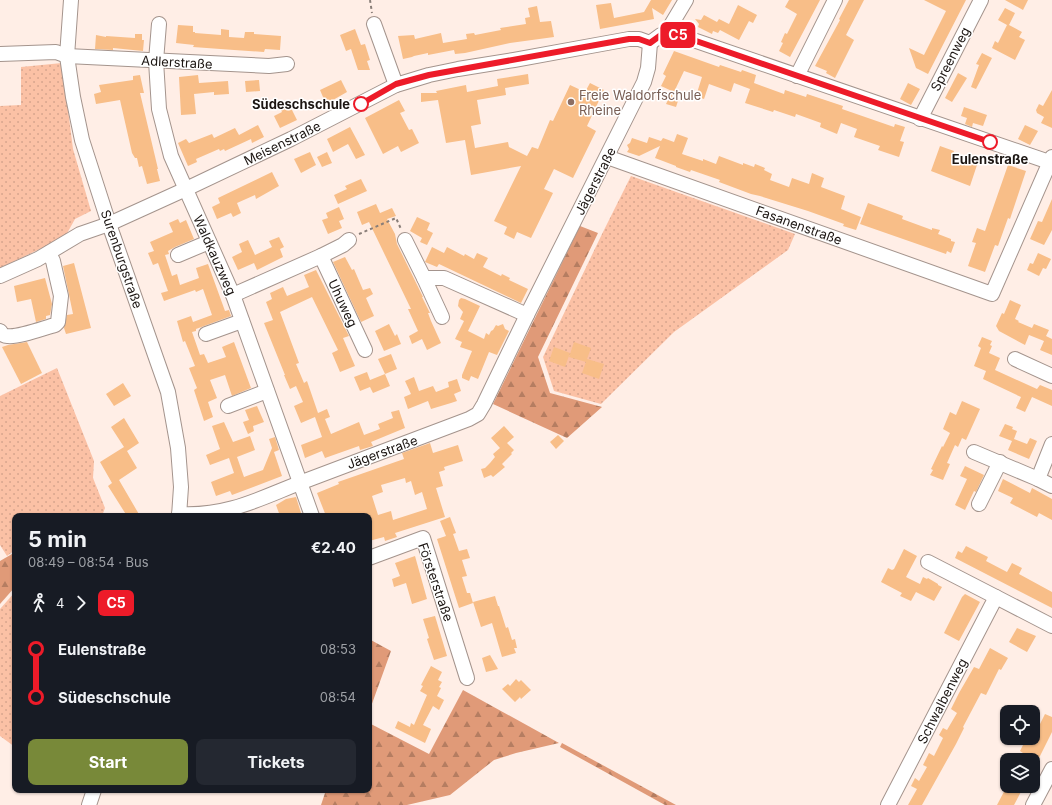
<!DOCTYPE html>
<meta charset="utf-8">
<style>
body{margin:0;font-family:Inter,sans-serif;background:#242831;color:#f1f3f6;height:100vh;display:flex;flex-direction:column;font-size:15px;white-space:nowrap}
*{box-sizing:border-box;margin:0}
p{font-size:13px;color:#9ea1a6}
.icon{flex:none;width:22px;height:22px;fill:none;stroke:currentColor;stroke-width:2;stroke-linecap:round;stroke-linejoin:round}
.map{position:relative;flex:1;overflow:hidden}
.panel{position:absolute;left:12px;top:513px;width:360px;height:280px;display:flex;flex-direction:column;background:#171b24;border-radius:8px;box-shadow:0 1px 3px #0004}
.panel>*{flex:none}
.badge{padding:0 8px;border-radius:6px;font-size:14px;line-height:26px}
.tools{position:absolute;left:1000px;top:705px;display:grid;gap:8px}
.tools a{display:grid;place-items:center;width:40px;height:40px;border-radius:8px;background:#171b24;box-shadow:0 1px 3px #0004;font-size:20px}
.map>.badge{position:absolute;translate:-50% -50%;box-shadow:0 0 0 2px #fff}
.legs{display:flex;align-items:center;gap:6px;height:44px;padding:0 16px;font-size:13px}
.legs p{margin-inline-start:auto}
.headline{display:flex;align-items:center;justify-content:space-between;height:68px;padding:0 16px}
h1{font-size:22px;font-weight:700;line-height:30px}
.action{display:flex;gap:8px;margin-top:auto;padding:8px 16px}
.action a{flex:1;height:46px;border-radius:8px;background:#788939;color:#fff;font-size:16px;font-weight:700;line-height:46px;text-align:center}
.action a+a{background:#242831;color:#f1f3f6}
ul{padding:0 16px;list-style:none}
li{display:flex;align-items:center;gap:14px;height:48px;font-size:15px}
li i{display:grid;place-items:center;width:6px;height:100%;margin:0 5px;background:currentColor}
li i::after{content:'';width:10px;height:10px;margin:-5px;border:3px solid;border-radius:50%;background:#171b24}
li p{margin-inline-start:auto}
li:first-child i{background:linear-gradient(#0000 50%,currentColor 0)}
li:last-child i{background:linear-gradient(currentColor 50%,#0000 0)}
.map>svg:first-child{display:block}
.grass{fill:url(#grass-dots)}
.forest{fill:url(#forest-firs)}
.building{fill:#f8be88;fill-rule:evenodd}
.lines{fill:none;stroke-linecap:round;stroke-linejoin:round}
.minor-casing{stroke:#a4948d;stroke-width:16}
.path{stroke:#897e78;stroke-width:2;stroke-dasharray:3 3;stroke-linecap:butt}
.minor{stroke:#fff;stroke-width:14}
.line-1-casing{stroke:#fff;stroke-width:9}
.line-1{stroke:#ed1b29;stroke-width:6}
.education-dot{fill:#8d6e63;stroke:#fff;stroke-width:1.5}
.stop-1-dot{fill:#fff;stroke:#ed1b29;stroke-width:2}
.labels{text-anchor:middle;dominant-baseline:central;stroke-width:3;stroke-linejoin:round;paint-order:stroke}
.street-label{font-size:13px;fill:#1c1613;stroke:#fff}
.education-label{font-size:13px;fill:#785e54;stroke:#fff;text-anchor:start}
.stop-label{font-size:13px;font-weight:bold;fill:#1c1613;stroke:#fff;text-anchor:end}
</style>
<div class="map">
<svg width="1052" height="805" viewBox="0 0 1052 805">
<defs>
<pattern id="grass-dots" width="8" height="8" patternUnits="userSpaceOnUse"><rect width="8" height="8" fill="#fbc1a5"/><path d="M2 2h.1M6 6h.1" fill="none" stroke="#d7a58d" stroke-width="1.8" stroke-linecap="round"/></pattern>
<pattern id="forest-firs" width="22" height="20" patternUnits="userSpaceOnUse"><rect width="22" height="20" fill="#e09a78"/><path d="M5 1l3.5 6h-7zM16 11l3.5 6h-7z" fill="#b57d61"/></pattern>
</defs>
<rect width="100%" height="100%" fill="#ffeee6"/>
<g class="grass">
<path d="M62,63L73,149L91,211L75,219L65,237L0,268V106L21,105V67Z"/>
<path d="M631,176L795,234L788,250L674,332L601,404L554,391L543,357L602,234Z"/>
<path d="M57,368L94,461L93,478L105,508L102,516H15V550L7,556L0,545V396Z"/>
<path d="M15,592V747L0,736V609Z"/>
</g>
<g class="forest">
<path d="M580,226L598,233L538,357L550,393L602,407L567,438L493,404Z"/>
<path d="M12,554L15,557V587L0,604V561Z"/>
<path d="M369,639L391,651L369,712V665L372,656L369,654Z"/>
<path d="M463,690L559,743L516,753L494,760L450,795L407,805H321L326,790H369V723L429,754Z"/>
<path d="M562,743L676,805H665L560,747Z"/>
</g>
<g class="building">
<path d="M651,0H672L663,15L652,8L654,19L600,29L596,5L611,3L614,18L644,12Z"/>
<path d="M789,0H820L790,57L779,51L783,43L781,42L785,33L787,34L797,14L785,7Z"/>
<path d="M849,0H864L846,35L854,40L835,78L826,73L827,71L815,66L840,20L839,19Z"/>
<path d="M924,0H966L928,74L916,68L909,48L924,55L946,11Z"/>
<path d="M1005,0H1028L1023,10Z"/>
<path d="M738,5L757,15L753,23L749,21L739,40L720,30L718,33L713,31L712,34L698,27L699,24L695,19L701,20L704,15L717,22L719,19L729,24Z"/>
<path d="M537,6L540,22L551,21L554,37L510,43L465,53L455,54L454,50L428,55V53L414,56L412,57L403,59L398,36L414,35L415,39L441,33L443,43L467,39L466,34L474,33L475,35L501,30L500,28L526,24L525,18L530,17L528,8Z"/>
<path d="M1005,8L1015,13L1009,25L1022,32L1019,37L1025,40L1015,60L992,48L995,41L998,43L1007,25L998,20Z"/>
<path d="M178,25L193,26V32H195V33L221,35V29L229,30V37L244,38L245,32H254V34L281,36L280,50L265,49L264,52L234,50L193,47L194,45L176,43Z"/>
<path d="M355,29L361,45L365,44L370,60L367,61L370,70H358L351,49L346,51L340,35Z"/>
<path d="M135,34H142V40H144L143,51L113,48V50L95,49L96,35L106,37V36L135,38Z"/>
<path d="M674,51L719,67L720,65L741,72L742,70L756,75L754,83L784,94L785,90L806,97L807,94L843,106L842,109L894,127L895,124L905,127L900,141L904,142L899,157L878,150L880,146L854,137L857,129L841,123L837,134L820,127L821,123L796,114L795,117L774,110L773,112L745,103L750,89L734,83L731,92L709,84L704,99L696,96L702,77L684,71L674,92L661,86L666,76L663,74Z"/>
<path d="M982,53L992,58L976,89L971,87L979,65L976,64Z"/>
<path d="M958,73L967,78L952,102L945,98Z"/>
<path d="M528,74L529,84L505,88L506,95L477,100L481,124L471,126L475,148L508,142L509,147L527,156L532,147L538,149L550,120L553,121L570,85L585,92L590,83L604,90L587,126L596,131L573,178L554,169L544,189L553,193L531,238L517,232L514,239L504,234L507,227L494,221L521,166L471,175L465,140L446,143L438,100L421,102V93H437L436,91L466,85L467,92L498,86L497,79Z"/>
<path d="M140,75L144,93H140L158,169H157L160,181L147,184L142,166L139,167L137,158H135L132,153L120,100L96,104L94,94L101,92L99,85L133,80V76Z"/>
<path d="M198,75L199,83L228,81L229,94L214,95V92L194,94L196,114L181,115L179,77Z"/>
<path d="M259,80L260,91L246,92L245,81Z"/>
<path d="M341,80L347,92L326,104L320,90Z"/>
<path d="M908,83L920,89L911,105L900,99Z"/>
<path d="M1052,90V128L1041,123L1044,117L1037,113L1036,110L1039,104L1043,106Z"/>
<path d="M671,94L679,98L676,107L666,104Z"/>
<path d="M287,100L297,120L280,128L274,116L282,112L278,104Z"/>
<path d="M399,100L405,111L400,113L409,130L412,129L419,143L401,152L398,146L383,154L365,118Z"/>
<path d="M964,107L987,115L983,126L973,123L972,127L965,124L967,118L961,116Z"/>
<path d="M258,125L264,137L252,143L251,139L225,151L224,149L220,151L219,149L196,159L197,162L188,166L178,143L186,139L189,143L212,134L214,138L235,128L239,135Z"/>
<path d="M1025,125L1038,131L1030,145L1018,139Z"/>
<path d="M350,127L365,155L356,159L348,144L333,152L327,139Z"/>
<path d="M677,134L688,138L682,154L703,161V159L716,164L719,156L743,165V163L754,167L755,164L765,168L764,170L772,174L770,180L789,187L792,178L809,184L812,173L824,178L821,187L845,196L841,209L861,217L856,230L843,226L844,224L808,211L760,196L751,194L719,182L720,180L691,170L690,172L676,167V166L655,158L660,146L639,156L627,152L629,149L627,145L630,143L632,138L647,143L649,137L661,141L663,138L674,142Z"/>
<path d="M940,146L954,151L952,156L977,165L970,186L931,171Z"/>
<path d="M310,152L316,165L301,173L294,159Z"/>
<path d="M327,152L332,163L322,167L317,157Z"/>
<path d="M1008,165L1026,171L1010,219L1008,218L998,246L995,245L985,272L968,266L976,243L972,242L977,228L985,231Z"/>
<path d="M272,172L279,186L256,199L255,195L237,203L241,213L233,217L231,213L217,219L212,207L220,203L218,198Z"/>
<path d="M361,179L367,191L338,204L334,195L347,189L345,186Z"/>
<path d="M1052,199V230L1044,245L1030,239L1038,221L1042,222Z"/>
<path d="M868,203L903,216L902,219L932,230V228L940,230L938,234L951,239V241L955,242L951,253L947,251L946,254L860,224Z"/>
<path d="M376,204L380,213L392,208L396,216L387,219L395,234L397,244L423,297H422L430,313H428L431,321L441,343L427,350L422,339L412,344L409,336L418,331L408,309H411L369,222L362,225L357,212Z"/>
<path d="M339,207L344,219L339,221L342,228L328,234L322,220L328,218L326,213Z"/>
<path d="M417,217L430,223L427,230L433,233L427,245L420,242L422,238L410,231Z"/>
<path d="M178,219L180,223L186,220L194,239L175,247L168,251L169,254L165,255L172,276L177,274L180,285L199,278L196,268L208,264L225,311L229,310L231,316L196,329V331L192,332L200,355L204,354L208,363L226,357L222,347L234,342L251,388L232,396L225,375L210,380L217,398L208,402L213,417L204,421L194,390L197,388L189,368L195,366L185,341L183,342L177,321L191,316L193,322L212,315L203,289L196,292L195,290L164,301L161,293L168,291L158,263L153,265L148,253L154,251L150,242L173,232L169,223Z"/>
<path d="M279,237L284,247L280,249L283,257L257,270L254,263L238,270L232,257L242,252L239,244L248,240L255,255L272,247L269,241Z"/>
<path d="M432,247L444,253L447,247L464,256L465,254L474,259L477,253L488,258L483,267L501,276L502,274L510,278L509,280L528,289L521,303L439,264L437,267L425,262Z"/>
<path d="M1038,253L1051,259L1046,269L1043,268L1039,276L1027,270L1030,263L1033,264Z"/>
<path d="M345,257L352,270L354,269L363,290L370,288L373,294L366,298L374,316L361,322L333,262Z"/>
<path d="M74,263L91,328L66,334L64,328L67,315L73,314L63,266Z"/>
<path d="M316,270L349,336L343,338L355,366L340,372L332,353L338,350L312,297L280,312L299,363L296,364L304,383L307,381L318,413L327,409L330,417L325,419L331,434L359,422L364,435L380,429L378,424L393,418L391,412L399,410L405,428L371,442L373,446L360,450L359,446L325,458L322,451L305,458L301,445L322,437L315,417L301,423L294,406L303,402L296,386L290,389L284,375H285L264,323L273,320L266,302L272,299L270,293L283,287L287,296L309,287L304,275Z"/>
<path d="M45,278L52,304L50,315L46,316V319L36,322L31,299L17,302L14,286Z"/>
<path d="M461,298L465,299L480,306L468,331L484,339L486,333L489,335L491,331L493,330L496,325L498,326L503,324L505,329L509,331L497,355L489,352L478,379L471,376L469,381L462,378V375L472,351L460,347L462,342L455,339L464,321L460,319L463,312L458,306L459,300Z"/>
<path d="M1010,300L1021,305L1015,319L1019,321L1018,322L1032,328L1034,324L1049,330L1046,336L1052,339V355L1040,350L1044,341L1029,335L1025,345L999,331L996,326L1002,313L1004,314Z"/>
<path d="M389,324L395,336L397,334L401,344L384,351L375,331Z"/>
<path d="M982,337L992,341L990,345L992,346L989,353L1000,358L995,370L1037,389L1040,385L1052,390V406L1032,397L1025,412L1016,408L1021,397L983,379L986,371L974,366L981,348L978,346Z"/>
<path d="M27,342L42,373L21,384L2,347L8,345Z"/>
<path d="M574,342L591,348L587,359L604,364L599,379L582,373L586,362L569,357Z"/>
<path d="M554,347L570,353L565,367L549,361Z"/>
<path d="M391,354L397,369L385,374L378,359Z"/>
<path d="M367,372L370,380L385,374L390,386L373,393L370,387L360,391L354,377Z"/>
<path d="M414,377L419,391L433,386L436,392L449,387L448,382L457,379L461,391L454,394L457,401L451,403L431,409L428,401L408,409L404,397L411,394L405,381Z"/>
<path d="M123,383L131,396L114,406L106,394Z"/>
<path d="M962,401L980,409L966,440L962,438L958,447L955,445L947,463L950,464L943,480L930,475L933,470L931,469L942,446L943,447L950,433L943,429L950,412L956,415Z"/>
<path d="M257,406L264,422L253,426L254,431L248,434L243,422L249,420L245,410Z"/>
<path d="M124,418L139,443L127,451L137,468L119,480L140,516H127L108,486L112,483L100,462L124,447L111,427Z"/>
<path d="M224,422L233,442L250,436L255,450L237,457L244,477L263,470L272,448L269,439L275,437L279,450L274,452L282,476L232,495L230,491L216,496L211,482L234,473L229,458L210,465L206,455L220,449L212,426Z"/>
<path d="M1005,424L1013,427L1012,429L1017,431L1014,439L1027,444L1030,438L1037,441L1029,459L1008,450L1012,441L999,436Z"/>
<path d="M504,426L514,437L507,443L514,450L511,453L512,454L502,464L505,467L493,477L491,475L484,478L481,469L485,468L490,463L495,457L493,454L500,448L491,438Z"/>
<path d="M558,435L564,441L556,449L550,442Z"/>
<path d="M430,443L433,453L458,445L463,461L444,467L445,470L439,472L443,486L436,488L445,517L395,533L397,537L385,541L384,537L369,541V516H326L317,493L339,484L338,482L404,459L402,453ZM405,478L406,483L411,481L415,495L422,492L427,509L393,520L391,511L378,515L372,496L383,492L381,485Z"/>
<path d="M965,466L984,475L976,492L974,491L965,510L955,505L967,479L960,476Z"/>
<path d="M1003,479L1030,493L1032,488L1052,499V520L1039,513L1037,517L1010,503L1013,498L998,491Z"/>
<path d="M296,497L301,513L293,516H280L276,505L286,499Z"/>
<path d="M450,517L456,533L453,534L459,551L467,549L470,558L462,560L467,576L462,577L467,593H470L473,603L459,608L437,539L446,536L440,521Z"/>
<path d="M966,546L988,557L986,561L1007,572L1012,563L1022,568L1019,574L1052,592V608L955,558L958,551L962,553Z"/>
<path d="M904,549L917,556L906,577L920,584L923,577L927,579L928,578L938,584V585L942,587L934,601L916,592L911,601L900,596L902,593L881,582L888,568L892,570L894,569Z"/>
<path d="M415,556L427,599L412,604L406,583L394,587L392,579L400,576L395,563Z"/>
<path d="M965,594L980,602L959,641L944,633L962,597Z"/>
<path d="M495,596L498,606H499L506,628L508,627L512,640L515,639L517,648H514L516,653L502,657L492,623L481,627L473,602Z"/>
<path d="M435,616L447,656L434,660L427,639L429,638L423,619Z"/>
<path d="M1017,628L1036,636L1027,652L1009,642Z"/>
<path d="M990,648L1008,658L1001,670L999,669L986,695L981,693L963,727L964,728L956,744L922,805H908L917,789L911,786L915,778L919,781L927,767L923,765L929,753L934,756L943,738L939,735L943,728L947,730L957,713L951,709L959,693L974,667L979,669Z"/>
<path d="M490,655L498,669L486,672L482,658Z"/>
<path d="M431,666L442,672L438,680L442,682L439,687L441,688L437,696L444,700L439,710L433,706L423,725L431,729L425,743L395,728L398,721L410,727L411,723L414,725L427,695L420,691L423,686L421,685Z"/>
<path d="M516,679L519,682L521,680L531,690L521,699L520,697L515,702L502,689L508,684L510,686Z"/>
<path d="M1045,714L1052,717V732L1038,760H1019L1023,753L1020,751L1026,739L1031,741L1033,738Z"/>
<path d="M1007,786H1024L1014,805H997Z"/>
</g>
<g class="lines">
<g class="minor-casing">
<g id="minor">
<path d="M71,0L67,56L73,97L82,140L109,224L168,392L178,448L181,487L179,516"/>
<path d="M159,24L156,61L159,109L171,156L233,295L312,516"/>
<path d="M374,24L396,85"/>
<path d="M670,32L671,25L686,0"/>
<path d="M650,43L661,35L670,32L1052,163"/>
<path d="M0,54L56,52L67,56L269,66L287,64"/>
<path d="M797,76L835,0"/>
<path d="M920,119L981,0"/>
<path d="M607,157L992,294L1052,157"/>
<path d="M405,240L424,278H444L527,315"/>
<path d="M178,255L209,242"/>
<path d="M321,256L365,350"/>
<path d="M0,276L38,259L80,234L109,224L186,189L291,139L396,85L429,75L458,69L514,60L629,39H639L650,43"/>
<path d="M424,278L442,317"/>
<path d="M233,295L321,256L343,245L349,240"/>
<path d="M0,331C2,334 3,336 7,336C17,338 44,328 55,325L58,322L61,296L53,261L49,253"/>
<path d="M206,334L242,321"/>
<path d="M1015,359L1052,376"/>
<path d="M228,406L267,391"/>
<path d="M1052,444L1038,479L1052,486"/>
<path d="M974,452L1038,479"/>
<path d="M979,504L1000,462"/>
<path d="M179,514C230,517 264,496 310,479C363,459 416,439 469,419L478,414L484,404L527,315L644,82L648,68L650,43"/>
<path d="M369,558L423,538L467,678"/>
<path d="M928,562L996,597"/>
<path d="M89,805L94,790"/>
<path d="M888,805L996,597L1052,626"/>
<path d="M1033,805L1052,769"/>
</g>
</g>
<g class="path">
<path d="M370,0L372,13"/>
<path d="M359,234L396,218L401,229"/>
</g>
<use href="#minor" class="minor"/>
</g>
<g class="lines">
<g class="line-1-casing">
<path id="line-1" d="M361,104L396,84L429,75L629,39H639L650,43L661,35L670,32L990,142"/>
</g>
<use href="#line-1" class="line-1"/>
</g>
<circle class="education-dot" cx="571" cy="102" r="4"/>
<g class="stop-1-dot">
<circle cx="361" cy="104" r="7"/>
<circle cx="990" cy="142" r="7"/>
</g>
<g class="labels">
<g class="street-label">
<text transform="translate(950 59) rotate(-63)">Spreenweg</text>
<text transform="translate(177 62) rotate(3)">Adlerstraße</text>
<text transform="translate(282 143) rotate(-26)">Meisenstraße</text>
<text transform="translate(595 181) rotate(-63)">Jägerstraße</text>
<text transform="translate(799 225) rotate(20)">Fasanenstraße</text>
<text transform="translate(215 255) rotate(66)">Waldkauzweg</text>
<text transform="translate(122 259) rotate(71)">Surenburgstraße</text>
<text transform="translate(343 303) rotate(65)">Uhuweg</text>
<text transform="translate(382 452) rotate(-20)">Jägerstraße</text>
<text transform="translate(436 582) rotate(71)">Försterstraße</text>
<text transform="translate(942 701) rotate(-63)">Schwalbenweg</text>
</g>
<g class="education-label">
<text x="579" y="95">Freie Waldorfschule<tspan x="579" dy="15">Rheine</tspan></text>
</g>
<g class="stop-label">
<text x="350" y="104">Südeschschule</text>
<text x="990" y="159" text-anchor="middle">Eulenstraße</text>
</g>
</g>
</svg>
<div class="tools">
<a><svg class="icon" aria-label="locate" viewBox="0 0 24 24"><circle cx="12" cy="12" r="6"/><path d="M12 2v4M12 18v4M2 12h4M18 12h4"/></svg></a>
<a><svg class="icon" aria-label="layers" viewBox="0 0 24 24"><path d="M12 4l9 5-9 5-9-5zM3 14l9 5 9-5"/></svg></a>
</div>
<b class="badge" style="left:678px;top:35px;background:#ed1b29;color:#fff">C5</b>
<section class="panel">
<div class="headline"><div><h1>5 min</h1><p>08:49 – 08:54 · Bus</p></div><b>€2.40</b></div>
<div class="legs"><svg class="icon" aria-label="walk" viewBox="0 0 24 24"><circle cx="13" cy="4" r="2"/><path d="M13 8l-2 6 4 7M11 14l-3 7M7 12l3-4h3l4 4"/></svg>4<svg class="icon" aria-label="forward" viewBox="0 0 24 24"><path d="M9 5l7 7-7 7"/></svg><b class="badge" style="background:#ed1b29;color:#fff">C5</b></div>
<ul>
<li><i style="color:#ed1b29"></i><b>Eulenstraße</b><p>08:53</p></li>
<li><i style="color:#ed1b29"></i><b>Südeschschule</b><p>08:54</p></li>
</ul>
<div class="action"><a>Start</a><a>Tickets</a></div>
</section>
</div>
